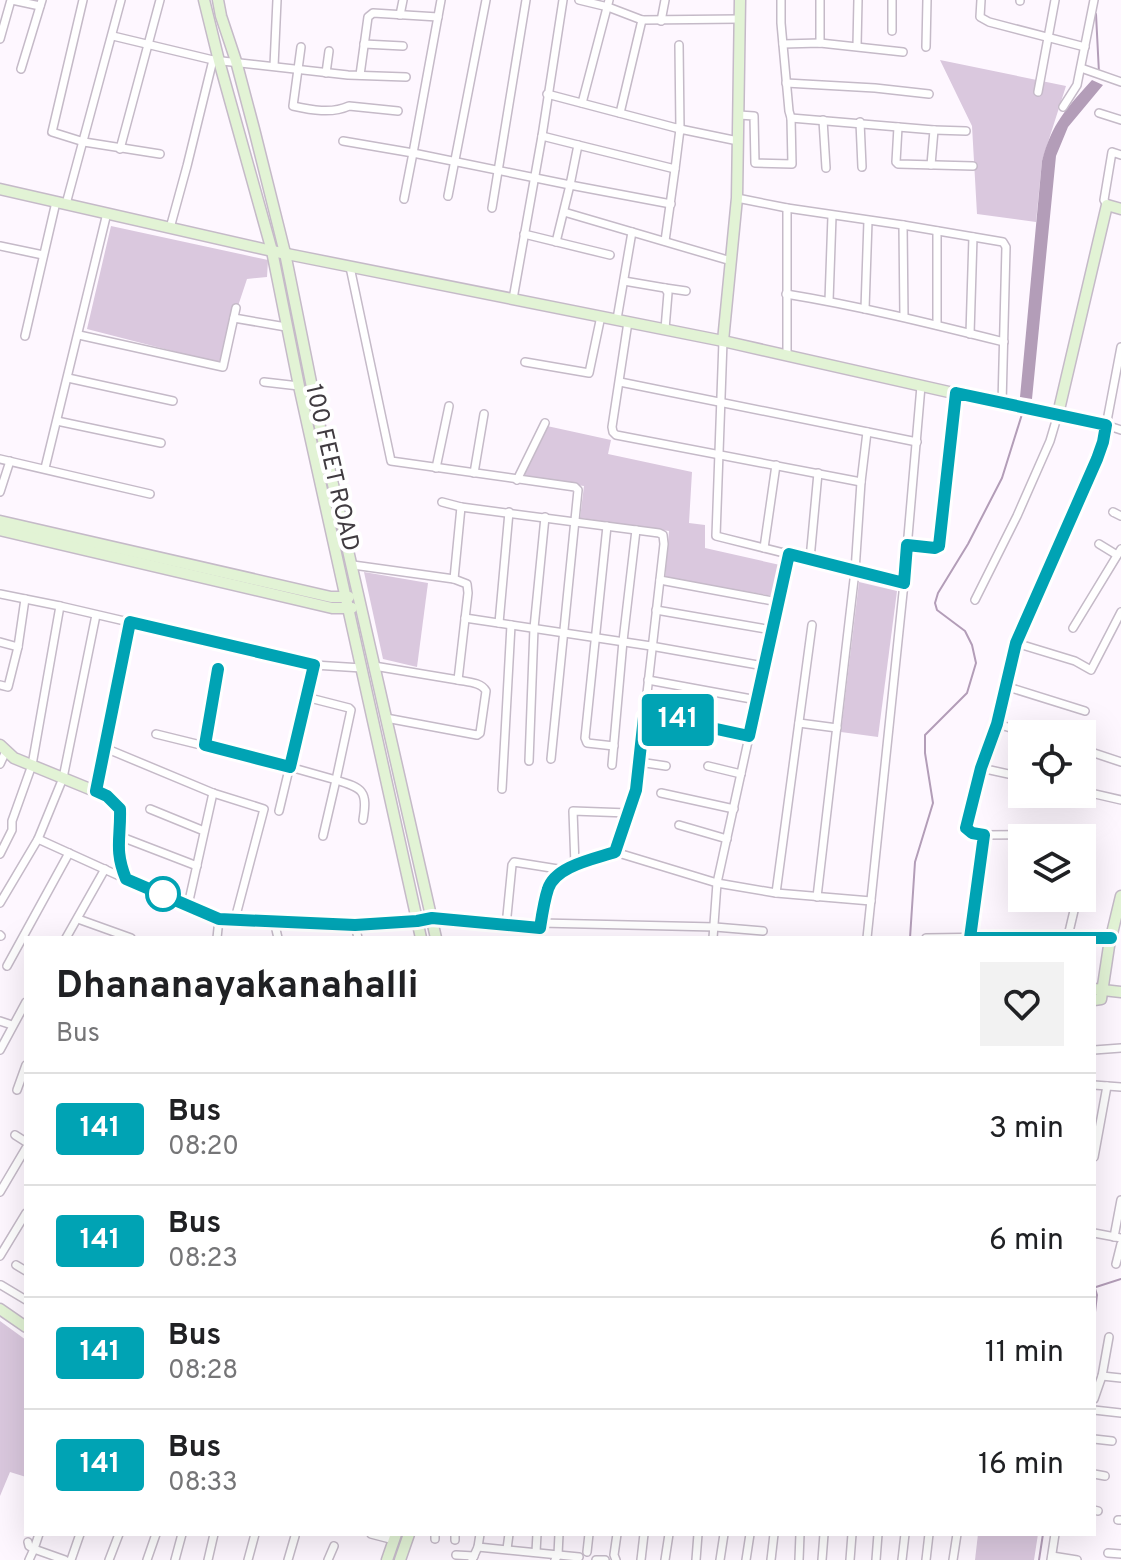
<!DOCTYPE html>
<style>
body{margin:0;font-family:Overpass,sans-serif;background:#f2f2f2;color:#202124;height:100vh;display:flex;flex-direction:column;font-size:30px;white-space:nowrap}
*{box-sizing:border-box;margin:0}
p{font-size:26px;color:#757577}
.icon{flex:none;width:44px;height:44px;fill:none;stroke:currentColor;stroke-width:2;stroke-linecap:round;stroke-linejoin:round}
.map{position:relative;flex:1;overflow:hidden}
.details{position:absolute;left:24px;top:936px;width:1072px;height:600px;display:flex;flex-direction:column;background:#fff;border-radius:0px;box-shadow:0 8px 32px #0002}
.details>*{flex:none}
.badge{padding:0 16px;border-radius:6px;font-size:28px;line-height:52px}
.controls{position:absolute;left:1008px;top:720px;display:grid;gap:16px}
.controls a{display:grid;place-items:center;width:88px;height:88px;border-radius:0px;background:#fff;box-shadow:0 8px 32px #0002;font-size:40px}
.map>.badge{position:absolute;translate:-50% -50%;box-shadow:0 0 0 4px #fff}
.round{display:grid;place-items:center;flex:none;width:84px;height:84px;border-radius:0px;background:#f2f2f2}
.headline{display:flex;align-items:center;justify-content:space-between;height:136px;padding:0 32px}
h1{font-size:38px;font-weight:700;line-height:60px}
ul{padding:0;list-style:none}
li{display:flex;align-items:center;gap:24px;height:112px;padding:0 32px;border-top:2px solid #e0e0e0}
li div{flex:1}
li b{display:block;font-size:30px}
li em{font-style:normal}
li .badge{min-width:88px;font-weight:700;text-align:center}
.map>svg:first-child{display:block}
.green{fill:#dac8de}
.water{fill:#b39db8}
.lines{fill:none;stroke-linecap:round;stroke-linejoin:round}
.stream{stroke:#b39db8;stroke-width:2}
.street-casing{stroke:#c5bac8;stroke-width:10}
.secondary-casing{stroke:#c5bac8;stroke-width:13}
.street{stroke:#fff;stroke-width:7}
.secondary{stroke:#e2f3d5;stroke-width:10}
.line-casing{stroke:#fff;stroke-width:18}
.line{stroke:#00a3b4;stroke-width:12}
.stop-dot{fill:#fff;stroke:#00a3b4;stroke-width:4}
.labels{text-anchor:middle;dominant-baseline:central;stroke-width:8;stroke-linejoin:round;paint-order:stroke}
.street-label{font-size:24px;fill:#403b40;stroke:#fff}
</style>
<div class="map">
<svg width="1121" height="1560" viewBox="0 0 1121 1560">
<rect width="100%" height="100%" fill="#fef7ff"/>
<g class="green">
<path d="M940,60L1066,86L1042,161L1036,222L977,214L972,126Z"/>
<path d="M111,226L268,260L267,277L247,279L219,363L87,329Z"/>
<path d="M547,426L611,440L608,454L692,472L689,523L705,525V548L780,565L773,596L665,578L669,531L580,518L584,486L521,478Z"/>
<path d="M364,572L428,583L417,667L383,659Z"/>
<path d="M859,582L897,591L878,737L841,732Z"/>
<path d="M0,1321L26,1340V1477L10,1472L0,1496Z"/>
<path d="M978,1534H1038L1034,1560H975Z"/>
</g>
<path class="water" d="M1092,80L1103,85L1068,127L1056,156L1032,399L1020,397L1042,161C1052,123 1066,109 1092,80Z"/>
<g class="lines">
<g class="stream">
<path d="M1096,14L1099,73"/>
<path d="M910,938L915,862L933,803L925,753V735L967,693L976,663L972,645L965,631L937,610L935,603L938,593L968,544L1002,478L1023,411"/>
<path d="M1094,1285L1097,1295L1094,1321"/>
<path d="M1096,1287L1121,1279"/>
<path d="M1039,1560L1043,1534"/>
</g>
<g class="street-casing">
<g id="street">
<path d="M12,0L40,6"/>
<path d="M83,0L52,132L84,142L160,154"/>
<path d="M441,0L413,153L570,185L578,145L675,169L680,129L738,141"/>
<path d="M579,0L608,7L642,20L740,19"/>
<path d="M981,0L980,17L989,22L1085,47"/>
<path d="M1020,1V0"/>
<path d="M400,15L403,0"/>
<path d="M661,21L665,0"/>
<path d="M892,31V0"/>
<path d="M113,36L213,60"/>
<path d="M0,39L11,0"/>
<path d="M820,43V0"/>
<path d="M364,44L403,46"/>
<path d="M783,44L820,43L903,52"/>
<path d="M857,46L858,0"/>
<path d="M301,47L293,106C311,110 332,114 349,106L398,111"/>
<path d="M926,47L927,0"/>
<path d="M274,66L277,0"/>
<path d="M1081,68L1121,82"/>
<path d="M21,69L42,0"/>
<path d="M326,73L329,51"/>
<path d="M360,75L368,17L373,13L438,17"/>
<path d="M786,83L875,88L929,94"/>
<path d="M1038,92L1055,0"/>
<path d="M547,94L680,129L679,45"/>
<path d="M582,103L609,0"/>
<path d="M1063,107L1077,85L1094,0"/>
<path d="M620,113L642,20"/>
<path d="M1099,113L1121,120"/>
<path d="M739,115L754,116L755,163L792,164L791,118L789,111L781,23V0"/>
<path d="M791,118L934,130L931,165"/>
<path d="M823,120L826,168"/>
<path d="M860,122L862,167"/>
<path d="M898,127L896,162L898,164L973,166"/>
<path d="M934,130L966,131"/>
<path d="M542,136L578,145"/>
<path d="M343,141L413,153L404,199"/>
<path d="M120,149L160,0"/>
<path d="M448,196L486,0"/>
<path d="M737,198L787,208L903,225L1003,242L1006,247L1002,404"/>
<path d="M66,204L121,0"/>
<path d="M1107,205L1104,200L1112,152L1121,155"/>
<path d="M492,208L526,0"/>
<path d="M564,212L731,261"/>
<path d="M903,225L904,317"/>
<path d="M170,228L187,166L213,60L348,75L406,77"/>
<path d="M937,231V325"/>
<path d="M524,234L610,255"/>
<path d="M665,241L675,169"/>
<path d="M556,242L570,185L671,204"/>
<path d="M0,246L43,255"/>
<path d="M350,267L391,461L575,487L578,490L551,759"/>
<path d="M624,281L665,288L668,293L665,329"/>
<path d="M665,288L686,291"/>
<path d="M786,294C860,306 932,324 1004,342"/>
<path d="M513,299L542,136L563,0"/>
<path d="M829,301L832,216"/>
<path d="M865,309L868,221"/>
<path d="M234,318L286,327"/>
<path d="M617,319L632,232"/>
<path d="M628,322L612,427L613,432L616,435L861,482"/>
<path d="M970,334L973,237"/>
<path d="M79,335L223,367L236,308"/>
<path d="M25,336L56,202"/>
<path d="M723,341L716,536L904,583"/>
<path d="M787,356V208"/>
<path d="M525,362L589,373L601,316"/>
<path d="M68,378L173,401"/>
<path d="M264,382L299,386"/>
<path d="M620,382L917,442"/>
<path d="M57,421L161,443"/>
<path d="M0,459L150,494"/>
<path d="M45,468L107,213"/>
<path d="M436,468L449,406"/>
<path d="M474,473L484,414"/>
<path d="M517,480L545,423"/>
<path d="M0,492L10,461"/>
<path d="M442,502L461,507"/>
<path d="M1113,512L1121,516"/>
<path d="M607,526L585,738L587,743L614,746"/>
<path d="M1099,544L1117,555"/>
<path d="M907,545L935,548L940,544L956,393"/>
<path d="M764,548L776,465"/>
<path d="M810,559L818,473"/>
<path d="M353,565L454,579L467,584L468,593L458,680L374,666"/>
<path d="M454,579L461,507L659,533L663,535L664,544L636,790L615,852"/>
<path d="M660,580L778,602"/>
<path d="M0,594L60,606L314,665L362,668"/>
<path d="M975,600L1017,516L1050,441L1058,414L1106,425L1121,430"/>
<path d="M656,610L772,630"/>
<path d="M465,618L651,646L764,666"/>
<path d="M499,623L509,512"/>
<path d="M1073,628L1121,549"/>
<path d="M0,642L18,647"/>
<path d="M1016,643L1075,661L1091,670L1121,612"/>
<path d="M648,680L757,700"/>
<path d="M0,685L8,687L18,647L25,599"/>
<path d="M1005,686L1085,711"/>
<path d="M306,697L349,708L351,710L336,780C363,788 368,791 363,820"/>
<path d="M644,717L670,719L749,736"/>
<path d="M386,718L477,735L480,733L486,691C481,682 467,682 458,680"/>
<path d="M799,723L837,728"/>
<path d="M997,724L1032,734"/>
<path d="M156,734L290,767L336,780L323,836"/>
<path d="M205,745L218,669"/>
<path d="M105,748L213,793L264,809L235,919"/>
<path d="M1082,749L1121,762"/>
<path d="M529,761L534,628L545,517"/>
<path d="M639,762L666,766"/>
<path d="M0,764L6,751"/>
<path d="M612,765L623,641L636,530"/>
<path d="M708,766L741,774"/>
<path d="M981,768L1022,777"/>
<path d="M502,789L511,625"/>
<path d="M96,791L130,622"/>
<path d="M1082,791L1121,800"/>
<path d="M661,793L734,809"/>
<path d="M150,809L204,831"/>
<path d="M279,811L314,665"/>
<path d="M679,825L727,839"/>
<path d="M119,836L197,866"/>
<path d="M38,839L63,778L96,615"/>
<path d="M0,854L12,830V821L32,765L60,606"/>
<path d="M575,865L573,811L628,813"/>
<path d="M1082,874L1090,838L1087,834L984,835L972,833L966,828L981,768L997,724L1016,643L1097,459L1103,442L1121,347"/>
<path d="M776,893L812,625"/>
<path d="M817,897L855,571L861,482L867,432"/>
<path d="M0,903L38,839L126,879"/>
<path d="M188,905L213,793"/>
<path d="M432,918L540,928"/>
<path d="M78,919L131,938"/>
<path d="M274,921L278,938"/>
<path d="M541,923L715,927L763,931"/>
<path d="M355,925L358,938"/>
<path d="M506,926L512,865L514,862L564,870"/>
<path d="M0,935L1,936"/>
<path d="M1068,936L1077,898"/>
<path d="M66,938L105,869"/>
<path d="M217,938L219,919"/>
<path d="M538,938L548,885L564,870L579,863L615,852L717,883L789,554"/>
<path d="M713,938L717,883L776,893L871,901"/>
<path d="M867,938L904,583L921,386"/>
<path d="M926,938L1068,936L1111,938"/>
<path d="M970,938L984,835"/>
<path d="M7,966L69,853"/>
<path d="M0,1021L12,1025"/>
<path d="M0,1050L26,1002"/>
<path d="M1094,1050L1121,1048"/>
<path d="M1094,1085L1121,1087"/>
<path d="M17,1090L26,1065"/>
<path d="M15,1135L26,1142"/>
<path d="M1094,1157L1107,1086"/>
<path d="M0,1192L26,1148"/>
<path d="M1094,1233L1121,1238"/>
<path d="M1114,1237L1121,1200"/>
<path d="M0,1256L26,1213"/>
<path d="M1116,1264L1121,1244"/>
<path d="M16,1265L26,1271"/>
<path d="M1,1285L26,1300"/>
<path d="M1102,1376L1121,1378"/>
<path d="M1094,1399L1102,1376L1109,1337"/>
<path d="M1094,1410L1121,1413"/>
<path d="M1094,1439L1112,1441"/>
<path d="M1094,1474L1105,1476"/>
<path d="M1094,1510L1098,1511"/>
<path d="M1118,1520H1121"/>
<path d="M39,1534L34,1549L65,1560"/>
<path d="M371,1534L394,1540"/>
<path d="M435,1539V1534"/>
<path d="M455,1540V1534"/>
<path d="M28,1542L29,1546L34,1549L29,1560"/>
<path d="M478,1547L579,1557"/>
<path d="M507,1549L509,1534"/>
<path d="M536,1552L537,1534"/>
<path d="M587,1552L589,1534"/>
<path d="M1108,1553L1121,1554"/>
<path d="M456,1555L474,1556"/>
<path d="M1052,1556L1077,1560"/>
<path d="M71,1560L80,1534"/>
<path d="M109,1560L119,1534"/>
<path d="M147,1560L156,1534"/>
<path d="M175,1560L182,1534"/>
<path d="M208,1560L214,1534"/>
<path d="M248,1560L255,1534"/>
<path d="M288,1560L295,1536"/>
<path d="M328,1560L334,1546"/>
<path d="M472,1560L478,1547L480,1534"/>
<path d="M555,1560L558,1555L559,1534"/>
<path d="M596,1560H605"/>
<path d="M616,1560L614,1555L617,1534"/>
<path d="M641,1560L644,1534"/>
<path d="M665,1560L669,1534"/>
<path d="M696,1560L698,1534"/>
<path d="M720,1560L724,1534"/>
<path d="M746,1560L750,1534"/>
<path d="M771,1560L774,1534"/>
<path d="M799,1560L800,1534"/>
<path d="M822,1560L824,1534"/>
<path d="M850,1560L852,1534"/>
<path d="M876,1560L878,1534"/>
<path d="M902,1560L905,1534"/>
<path d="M926,1560L929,1534"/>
<path d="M953,1560L957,1534"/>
<path d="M1051,1560L1055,1534"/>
</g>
</g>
<g class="secondary-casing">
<g id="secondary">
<path d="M204,0L219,61L272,251L299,386L421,938"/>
<path d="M218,0L221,16L236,61L254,129L285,253L320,427L436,938"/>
<path d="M740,0L737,198L723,341L1011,406L1058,414L1107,205L1121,209"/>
<path d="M0,189L272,251L723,341"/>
<path d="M0,521L331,597H349"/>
<path d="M0,530L332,608H352"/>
<path d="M0,745L14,758L107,796L120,809C121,837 114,851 126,879L219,919L355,925L417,921L432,918"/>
<path d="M1094,989L1121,992"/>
<path d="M1094,1000L1101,999L1109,946L1121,896"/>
<path d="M0,1309L26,1327"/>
<path d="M387,1560L396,1534"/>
<path d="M400,1560L409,1534"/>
</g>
</g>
<use href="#street" class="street"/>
<use href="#secondary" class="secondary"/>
</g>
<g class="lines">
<g class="line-casing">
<path id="line" d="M218,669L205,745L290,767L314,665L130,622L96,791L107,796L120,809C121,837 114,850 126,879L219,919L355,925L417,921L432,918L540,928C542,915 544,901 548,889C555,866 594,859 615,852L636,790L644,717L670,719L749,736L789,554L904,583L907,545L935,548L939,546L956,393L1106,425L1103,442L1097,459L1016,643L997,724L981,768L966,828L972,833L984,835L970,938H1111"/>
</g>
<use href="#line" class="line"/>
</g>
<circle class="stop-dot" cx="163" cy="894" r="16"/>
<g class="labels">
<g class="street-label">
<text transform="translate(331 468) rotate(77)">100 FEET ROAD</text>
</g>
</g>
</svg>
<div class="controls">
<a><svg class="icon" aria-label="locate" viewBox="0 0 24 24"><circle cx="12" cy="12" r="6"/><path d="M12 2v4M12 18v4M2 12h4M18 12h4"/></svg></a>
<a><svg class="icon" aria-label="layers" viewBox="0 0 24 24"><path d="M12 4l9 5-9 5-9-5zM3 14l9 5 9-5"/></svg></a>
</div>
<b class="badge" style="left:678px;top:720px;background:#00a3b4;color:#fff">141</b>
<section class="details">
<div class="headline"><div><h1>Dhananayakanahalli</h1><p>Bus</p></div><a class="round"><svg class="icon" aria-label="heart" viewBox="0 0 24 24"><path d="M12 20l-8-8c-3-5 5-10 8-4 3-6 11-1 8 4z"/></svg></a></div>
<ul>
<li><span class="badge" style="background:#00a3b4;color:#fff">141</span><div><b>Bus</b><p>08:20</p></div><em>3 min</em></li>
<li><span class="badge" style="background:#00a3b4;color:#fff">141</span><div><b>Bus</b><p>08:23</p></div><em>6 min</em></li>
<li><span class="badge" style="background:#00a3b4;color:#fff">141</span><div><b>Bus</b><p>08:28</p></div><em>11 min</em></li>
<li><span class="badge" style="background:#00a3b4;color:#fff">141</span><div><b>Bus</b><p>08:33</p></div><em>16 min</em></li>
</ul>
</section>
</div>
